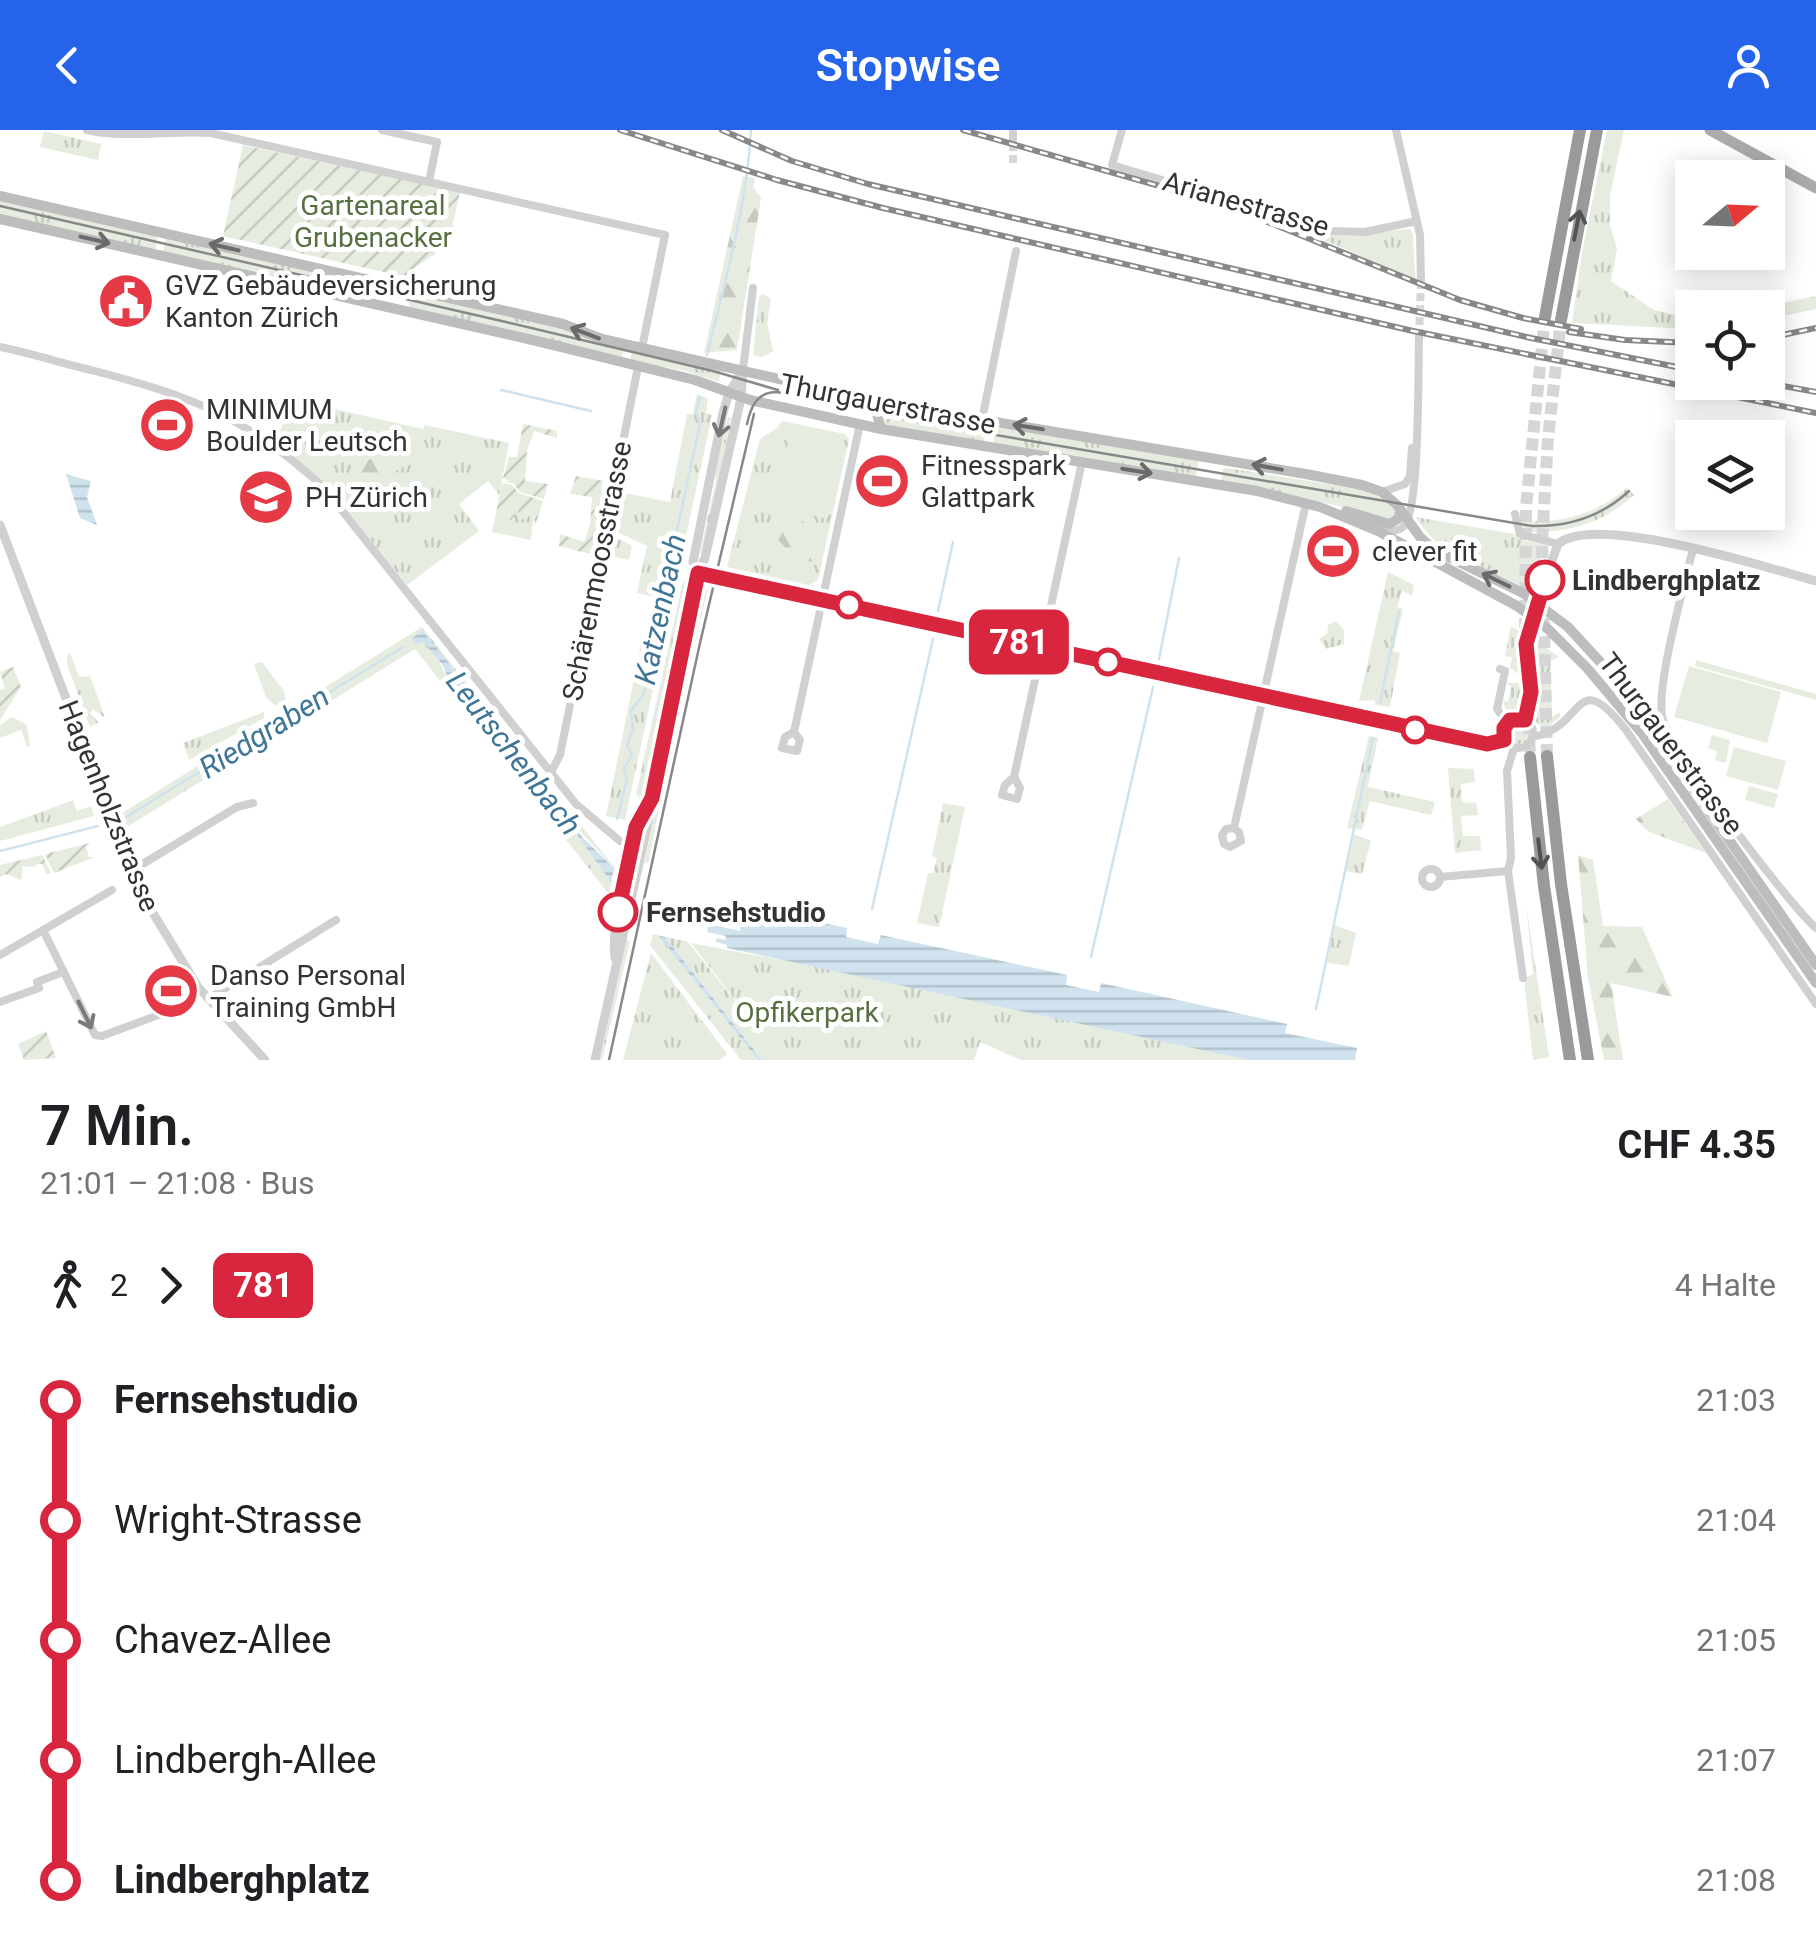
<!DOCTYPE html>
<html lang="de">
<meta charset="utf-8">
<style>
body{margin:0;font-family:Roboto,sans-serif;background:#f2f2f2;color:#202124;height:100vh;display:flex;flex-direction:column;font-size:38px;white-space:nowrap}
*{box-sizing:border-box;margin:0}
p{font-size:32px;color:#757577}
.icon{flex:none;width:55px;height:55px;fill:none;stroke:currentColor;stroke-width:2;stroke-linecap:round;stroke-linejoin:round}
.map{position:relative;height:930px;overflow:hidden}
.side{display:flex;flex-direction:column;background:#fff;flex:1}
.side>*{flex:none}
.badge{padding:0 20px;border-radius:15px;font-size:35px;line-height:65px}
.needle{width:65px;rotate:71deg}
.tools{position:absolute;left:1675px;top:30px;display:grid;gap:20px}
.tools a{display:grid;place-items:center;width:110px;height:110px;border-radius:0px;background:#fff;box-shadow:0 5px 25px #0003;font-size:50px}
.map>.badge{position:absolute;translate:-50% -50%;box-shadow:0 0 0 5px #fff}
.legs{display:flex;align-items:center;gap:15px;height:110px;padding:0 40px;font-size:32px}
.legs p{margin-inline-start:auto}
.overview{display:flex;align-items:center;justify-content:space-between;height:170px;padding:0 40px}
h1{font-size:55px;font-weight:600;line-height:75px}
ul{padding:0 40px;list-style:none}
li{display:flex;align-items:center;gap:35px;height:120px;font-size:38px}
li i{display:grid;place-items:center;width:15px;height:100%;margin:0 12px;background:currentColor}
li i::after{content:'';width:25px;height:25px;margin:-12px;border:8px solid;border-radius:50%;background:#fff}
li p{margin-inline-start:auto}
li:first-child i{background:linear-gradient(#0000 50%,currentColor 0)}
li:last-child i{background:linear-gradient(currentColor 50%,#0000 0)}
header{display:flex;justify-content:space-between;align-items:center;height:130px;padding:0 40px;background:#2563eb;color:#fff;font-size:45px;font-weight:600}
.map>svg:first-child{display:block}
.grass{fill:url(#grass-tufts);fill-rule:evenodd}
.forest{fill:url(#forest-firs)}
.garden{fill:url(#garden-furrows)}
.pitch{fill:#e6ecdf}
.water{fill:url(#water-rules)}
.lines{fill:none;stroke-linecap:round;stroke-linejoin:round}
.stream{stroke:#cfe2ee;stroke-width:2.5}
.minor-tunnel{stroke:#d6d6d6;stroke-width:8;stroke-dasharray:8 4;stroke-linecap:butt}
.motorway-tunnel{stroke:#d6d6d6;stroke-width:12;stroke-dasharray:12 6;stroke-linecap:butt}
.minor{stroke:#d0d0d0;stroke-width:8}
.tertiary{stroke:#d0d0d0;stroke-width:9}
.secondary{stroke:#bdbdbd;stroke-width:10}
.primary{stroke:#ababab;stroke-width:11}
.motorway{stroke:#9a9a9a;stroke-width:12}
.tram{stroke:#888;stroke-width:2.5}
.rail-casing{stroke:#888;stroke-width:6}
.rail{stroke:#fff;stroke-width:2.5;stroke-dasharray:8;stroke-linecap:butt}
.oneway{stroke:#525252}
.oneway2{stroke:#6a6a6a}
.oneway3{stroke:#7a7a7a}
.line-1-casing{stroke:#fff;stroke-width:22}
.line-1{stroke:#d7263d;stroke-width:15}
.stop-1-dot{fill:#fff;stroke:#d7263d;stroke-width:5}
.labels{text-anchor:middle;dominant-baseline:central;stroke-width:10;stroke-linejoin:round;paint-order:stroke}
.street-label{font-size:28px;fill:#333;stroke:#fff}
.park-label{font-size:28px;fill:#56703f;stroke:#fff}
.poi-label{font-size:28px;fill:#333;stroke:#fff;text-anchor:start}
.stop-label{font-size:28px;font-weight:bold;fill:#333;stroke:#fff;text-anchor:start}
.water-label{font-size:30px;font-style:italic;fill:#3f7597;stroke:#fff}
</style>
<header><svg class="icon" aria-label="back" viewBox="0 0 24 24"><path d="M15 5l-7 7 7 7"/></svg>Stopwise<svg class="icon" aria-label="person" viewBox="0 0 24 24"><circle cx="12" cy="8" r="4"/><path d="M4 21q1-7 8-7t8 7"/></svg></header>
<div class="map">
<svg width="1816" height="930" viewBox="0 0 1816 930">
<defs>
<pattern id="grass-tufts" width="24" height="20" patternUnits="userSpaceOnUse" patternTransform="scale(2.5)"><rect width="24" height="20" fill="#e6ecdf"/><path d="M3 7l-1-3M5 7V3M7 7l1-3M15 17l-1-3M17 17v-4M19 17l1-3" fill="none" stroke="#c6cbc0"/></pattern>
<pattern id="forest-firs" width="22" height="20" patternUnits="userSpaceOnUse" patternTransform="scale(2.5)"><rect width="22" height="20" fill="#e6ecdf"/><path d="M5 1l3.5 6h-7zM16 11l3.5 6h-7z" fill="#c6cbc0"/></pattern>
<pattern id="garden-furrows" width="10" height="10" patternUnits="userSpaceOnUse" patternTransform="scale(2.5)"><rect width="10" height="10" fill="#e6ecdf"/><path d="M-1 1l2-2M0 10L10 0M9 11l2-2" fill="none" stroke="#c6cbc0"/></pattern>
<pattern id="water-rules" width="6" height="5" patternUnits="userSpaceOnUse" patternTransform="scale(2.5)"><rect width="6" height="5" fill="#cfe2ee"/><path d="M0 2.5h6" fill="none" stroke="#b2c2cd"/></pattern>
</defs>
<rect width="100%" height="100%" fill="#fff"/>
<g class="grass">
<path d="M1607,0H1624L1610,66V95L1617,119L1611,151L1654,180L1692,189V199L1572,193L1582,122Z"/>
<path d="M44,1L101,14L98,30L40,17Z"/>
<path d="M0,70L158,106L155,120L0,85Z"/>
<path d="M1305,97L1345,106L1410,99L1413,104L1415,150L1306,102Z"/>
<path d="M166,107L317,142L314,143V155L163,122Z"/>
<path d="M763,164L771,169L767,192L773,221L762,227L753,225L759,167Z"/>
<path d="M1816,166V179L1768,189V178L1764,177Z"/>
<path d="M408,167L449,172L558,197L624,218L622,229L410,180Z"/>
<path d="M632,220L721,239L719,252L682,240L630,231Z"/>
<path d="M697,264L708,269L706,283L712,285L625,690L606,686L641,515H646L656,467L637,463L647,416L613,400L620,362L670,372L687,284H693Z"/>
<path d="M295,270L423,299L425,295L509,313L499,365L488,351L459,374L479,401L407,455L334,364L275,311Z"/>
<path d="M887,281L987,295L984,312L884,295Z"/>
<path d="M728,287L731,288L703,424L700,423L716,350L715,338Z"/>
<path d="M782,291L845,304L849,309L818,450L809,455L727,437L760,309L777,298Z"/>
<path d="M996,297L1199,330L1196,347L993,313Z"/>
<path d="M1227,338L1360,359L1380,367L1395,380L1396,384L1392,390C1336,373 1278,364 1221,351L1223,339Z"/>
<path d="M1627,358L1634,365C1602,394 1568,403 1525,402L1522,391C1563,393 1594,385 1627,358Z"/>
<path d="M505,379L508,380L510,392L518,380L522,390L527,381L530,388L534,383L531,410L492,402L495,388Z"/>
<path d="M1416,387L1514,404L1521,410L1546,415L1532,454L1525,457C1487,441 1437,425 1416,387Z"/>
<path d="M612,405L632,416L629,430L607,425Z"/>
<path d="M1388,442L1414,455L1412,465L1402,461L1397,477L1403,479L1393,521L1400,523L1390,577L1376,575L1374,570L1359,571Z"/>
<path d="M683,451H687C686,511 665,625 640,679L636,678L639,666L636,665Z"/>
<path d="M708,458L672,610L648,735L647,732L644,734L704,462Z"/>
<path d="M1336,491L1344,500V514L1326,519L1319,509L1327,504L1328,495Z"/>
<path d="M1511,496L1521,502C1518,528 1536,564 1514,583L1506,581L1503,571L1508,572L1511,557L1507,553H1519L1521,546L1510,538L1512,527L1505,526Z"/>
<path d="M422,497L615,738L609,764L415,519L127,697L122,683ZM423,502L475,566L488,590L532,643L479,588L472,573L447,548L437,527L424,512L415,513ZM562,682L614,738L612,751L563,687Z"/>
<path d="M1536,510L1559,527L1550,531L1552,587L1560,582V587L1548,597H1541L1535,591L1539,565Z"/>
<path d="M70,523L79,547L90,546L105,588L93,579L90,583L99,593L90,597L67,534V526Z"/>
<path d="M262,532L284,561L286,569L275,576L266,567L254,534Z"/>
<path d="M264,582V588L189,630L183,613Z"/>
<path d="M12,587L27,595L30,616L27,617L21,600L0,608V595Z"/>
<circle cx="1518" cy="603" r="11"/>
<path d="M1712,605L1730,610L1726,633L1715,630L1717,621L1708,618Z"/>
<path d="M1369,606L1378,608L1368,657L1435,672L1431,685L1370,671L1362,700L1347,698Z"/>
<path d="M1448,638L1474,639L1475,652L1461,654L1462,672L1476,673L1478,685L1461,686L1463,706H1480L1481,720L1455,723Z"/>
<path d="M73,670L77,681L91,676L94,686L0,711V697Z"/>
<path d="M943,673L965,677L939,797L917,793L928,743H933L937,728L932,726Z"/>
<path d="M1354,704L1371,711L1362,744L1346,741Z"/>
<path d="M1526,774L1549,927L1533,930L1524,849L1533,844Z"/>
<path d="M1334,795L1356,803L1349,836L1327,833Z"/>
<path d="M653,804L688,812L757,898L691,813L867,846L1249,930H1021L980,912L974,930H762L670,813L661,808L758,930H741L650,815Z"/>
<path d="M626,810L630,811L602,930H600Z"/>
<path d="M651,823L727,924L720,930H623Z"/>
</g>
<g class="forest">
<path d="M743,46L755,48L753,57L761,68L737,220L704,223Z"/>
<path d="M418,303L426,315L427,323L368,357L363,355L356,337Z"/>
<path d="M778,374L818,402L812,432L794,427L770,401Z"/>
<path d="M1668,669L1706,723L1647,701L1636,689Z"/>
<path d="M1578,725L1593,730L1603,796L1642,797L1673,867L1611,853L1623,930H1604L1588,847Z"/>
</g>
<g class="garden">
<path d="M243,15L460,62L448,115L413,139L411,148L223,106Z"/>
<path d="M523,294L557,301V308L534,301L527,321L525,351L548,354L544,369L520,362L513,353L504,351H510L503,348L509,327H517Z"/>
<path d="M576,346L603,351L601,359L606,361L594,425L559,416L560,404L584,412L590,394L592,367L570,364Z"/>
<path d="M502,353L512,355L519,363L543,371L535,397L534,384L530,388L527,381L521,390L518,380L510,392L508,379L495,388Z"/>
<path d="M13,537L21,557L0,590V560L5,558L0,542Z"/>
<path d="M90,713L86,717L89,727H95L54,743L45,724Z"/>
<path d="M42,725L51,743L47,745L42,734H38L33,737L23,736L21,750L5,744L0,747V735Z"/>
<path d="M46,901L56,928L24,930L18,914Z"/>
</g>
<g class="pitch">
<path d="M819,301L827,310L839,313C834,337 831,361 826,386L821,389L779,366L789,305Z"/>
<path d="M1696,530L1816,564V570L1695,536Z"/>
<path d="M1689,536L1781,562L1767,613L1674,587Z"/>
<path d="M1734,617L1786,631L1778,660L1726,646Z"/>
<path d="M1749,656L1778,664L1774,678L1745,670Z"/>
</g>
<g class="water">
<path d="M66,344L91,351L87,367L97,395L80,388Z"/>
<path d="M423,501L482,574L484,579L481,581C494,599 525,626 531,644C504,610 475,580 447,548C446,533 431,524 424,512L415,514L412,508Z"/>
<path d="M546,657L583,708L614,738L611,752L544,659Z"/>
<path d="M757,779L847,798L846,807L878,814L881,805L1067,845L1066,855L1095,861L1099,862L1101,853L1287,894L1285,903L1357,918L1355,930H1249L727,818V815L716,812L717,808L725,810L726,806L707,802L709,794L740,801L741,795L729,788L730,782L754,787Z"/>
<path d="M659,806L665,807L762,930H758Z"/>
</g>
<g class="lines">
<g class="stream">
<path d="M707,225C725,152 747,75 751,0"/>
<path d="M501,260L591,281"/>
<path d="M938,481L953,412"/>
<path d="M1159,529L1179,428"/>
<path d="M1380,573L1399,481"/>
<path d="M532,643L546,660"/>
<path d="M126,687L403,517"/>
<path d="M617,689L627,650L624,639L632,625L627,615L633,600L631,581L644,564L652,518L661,494L664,460L700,294L696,282L700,267"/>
<path d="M0,721L98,696"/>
<path d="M872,779L933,509"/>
<path d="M1091,827L1153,557"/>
<path d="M1316,879L1373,608"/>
</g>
<g class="minor-tunnel">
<path d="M1013,33V10"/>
<path d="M1419,207L1421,152"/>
</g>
<g class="motorway-tunnel">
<path d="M1525,518L1526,377L1545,187"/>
<path d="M1526,538L1530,627"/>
<path d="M1547,626L1542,413L1548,308L1561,190"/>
</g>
<g class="minor">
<path d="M87,0C127,9 170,0 211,3L665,105L642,218"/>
<path d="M382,0L437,12L429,52"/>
<path d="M1013,0V10"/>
<path d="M1122,0L1112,35L1332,101L1365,102L1417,91"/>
<path d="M1396,0L1420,105L1421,152"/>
<path d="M0,217C30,223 61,233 91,240C188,265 249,287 324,358L576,674L620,711L642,718"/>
<path d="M743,239L753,158"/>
<path d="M982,290L1016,121"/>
<path d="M1382,362L1405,354L1410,346L1412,318"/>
<path d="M1515,384L1520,404L1558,414"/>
<path d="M1375,394C1384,398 1395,405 1404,396C1420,381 1418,237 1419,207"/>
<path d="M1693,419C1684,456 1657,551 1662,586C1666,613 1790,776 1816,798"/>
<path d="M698,443L1483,614L1504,610"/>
<path d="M1500,539L1505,541L1497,579L1507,593"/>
<circle cx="1518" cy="603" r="15"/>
<path d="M1525,590L1531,562L1526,519L1532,486"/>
<path d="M794,602L785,607L782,618L797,621L800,610L794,602L860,294"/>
<path d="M1532,607C1586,599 1573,533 1626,600L1816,874"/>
<path d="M1514,618L1507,641L1511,728L1508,741L1523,848"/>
<path d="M551,642L560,625L638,237"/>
<path d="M1014,647L1020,658L1017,669L1002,665L1005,655L1014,647L1082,332"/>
<path d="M1234,698L1226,699L1222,705L1224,714L1230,717L1241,711L1239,702L1234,698L1306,373"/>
<circle cx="1431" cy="748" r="9"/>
<path d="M131,741L237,677L253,673"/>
<path d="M1440,747L1508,741"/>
<path d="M44,802L95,905L102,906L161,884"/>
<path d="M0,825L112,760"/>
<path d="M208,869L336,790"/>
<path d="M0,872L39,858L37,852L63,842"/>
</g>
<g class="tertiary">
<path d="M0,395L139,760L198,857L265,930"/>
<path d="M698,443L693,432L723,283L729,263L742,241"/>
<path d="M1537,472L1558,414C1595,382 1767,438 1816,451"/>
<path d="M615,828C610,798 632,694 650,670"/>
<path d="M595,930L651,680L698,443L705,428L741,268L743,239"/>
</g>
<g class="secondary">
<path d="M0,66L563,194L602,209L894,275L1306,344L1362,355L1382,362L1397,375L1420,407L1434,420L1523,463L1568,497L1602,534L1641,583L1816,835"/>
<path d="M0,89L541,212L695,250L750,270L881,299L1257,361L1320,377L1380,402L1517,476L1548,499L1587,538L1641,602L1816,853"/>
<path d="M881,299L877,284L893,275"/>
<path d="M1346,381L1389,394L1398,389L1401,380"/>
</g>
<path class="primary" d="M1710,0L1816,58"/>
<g class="motorway">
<path d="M1545,187L1580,0"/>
<path d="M1561,190L1597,0"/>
<path d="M1547,626L1561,754L1588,930"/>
<path d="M1530,627L1544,756L1570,930"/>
</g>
<g class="tram">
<path d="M0,76L506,192L713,241L778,260"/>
<path d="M747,294C751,276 757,262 777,262L913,291L1532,396C1570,397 1602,386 1629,361"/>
<path d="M609,930L700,513L754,284"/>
</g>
<g class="rail-casing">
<g id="rail">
<path d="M620,0L777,50L883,78L1413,201L1816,283"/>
<path d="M722,0L792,31L868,54L1531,208L1692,240"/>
<path d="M963,0L1226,75L1460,170L1523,188L1581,199"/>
<path d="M1569,202L1625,210L1692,213"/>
<path d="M1768,208L1816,198"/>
<path d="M1762,252L1816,262"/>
</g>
</g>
<use href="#rail" class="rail"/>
</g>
<defs><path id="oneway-shaft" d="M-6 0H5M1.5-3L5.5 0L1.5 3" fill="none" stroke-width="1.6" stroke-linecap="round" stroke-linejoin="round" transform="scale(2.5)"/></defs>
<g class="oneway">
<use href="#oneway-shaft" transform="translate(1577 95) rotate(-79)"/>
<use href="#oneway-shaft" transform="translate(1540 724) rotate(83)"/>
</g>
<g class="oneway2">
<use href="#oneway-shaft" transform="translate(95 110) rotate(13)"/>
<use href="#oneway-shaft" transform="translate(224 117) rotate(-167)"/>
<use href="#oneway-shaft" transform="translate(585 203) rotate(-159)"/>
<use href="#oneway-shaft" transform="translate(1028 297) rotate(-171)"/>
<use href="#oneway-shaft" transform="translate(1267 337) rotate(-170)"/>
<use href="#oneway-shaft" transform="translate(1137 341) rotate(9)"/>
<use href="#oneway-shaft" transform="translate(1496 450) rotate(-154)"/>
</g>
<g class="oneway3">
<use href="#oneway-shaft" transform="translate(722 292) rotate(103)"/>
<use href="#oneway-shaft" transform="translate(85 885) rotate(64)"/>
</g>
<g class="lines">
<g class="line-1-casing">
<path id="line-1" d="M618,782L636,697L652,668L698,443L1487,614L1504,610V598L1510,590H1525L1531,562L1526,514L1545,450"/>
</g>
<use href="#line-1" class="line-1"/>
</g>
<defs>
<g id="civic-disc" transform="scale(2.875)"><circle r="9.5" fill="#e63946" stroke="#fff"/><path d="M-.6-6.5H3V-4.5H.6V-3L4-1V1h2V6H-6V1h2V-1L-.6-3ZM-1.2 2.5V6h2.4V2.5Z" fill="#fff"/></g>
<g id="stadium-disc" transform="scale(2.875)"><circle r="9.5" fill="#e63946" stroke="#fff"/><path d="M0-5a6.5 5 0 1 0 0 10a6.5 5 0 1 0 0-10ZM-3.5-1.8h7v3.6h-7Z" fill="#fff"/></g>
<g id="university-disc" transform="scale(2.875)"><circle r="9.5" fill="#e63946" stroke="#fff"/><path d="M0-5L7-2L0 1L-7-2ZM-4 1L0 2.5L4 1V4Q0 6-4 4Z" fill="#fff"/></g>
</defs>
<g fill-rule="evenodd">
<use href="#civic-disc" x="126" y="171"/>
<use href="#stadium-disc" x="167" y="295"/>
<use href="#stadium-disc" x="882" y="351"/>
<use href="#university-disc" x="266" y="367"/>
<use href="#stadium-disc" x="1333" y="421"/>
<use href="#stadium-disc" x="171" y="861"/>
</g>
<g class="stop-1-dot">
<circle cx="1545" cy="450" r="18"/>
<circle cx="849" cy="475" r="12"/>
<circle cx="1108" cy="532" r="12"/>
<circle cx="1415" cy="600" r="12"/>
<circle cx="618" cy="782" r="18"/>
</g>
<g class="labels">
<g class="street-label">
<text transform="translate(1246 74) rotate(16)">Arianestrasse</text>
<text transform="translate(888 274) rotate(11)">Thurgauerstrasse</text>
<text transform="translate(597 441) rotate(-79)">Schärenmoosstrasse</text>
<text transform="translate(1671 614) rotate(53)">Thurgauerstrasse</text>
<text transform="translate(109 676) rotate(68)">Hagenholzstrasse</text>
</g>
<g class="park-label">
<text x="373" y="75">Gartenareal<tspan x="373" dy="32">Grubenacker</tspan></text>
<text x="807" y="882">Opfikerpark</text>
</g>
<g class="poi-label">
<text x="165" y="155">GVZ Gebäudeversicherung<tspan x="165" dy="32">Kanton Zürich</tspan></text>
<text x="206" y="279">MINIMUM<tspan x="206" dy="32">Boulder Leutsch</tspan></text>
<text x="921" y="335">Fitnesspark<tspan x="921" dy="32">Glattpark</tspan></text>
<text x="305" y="367">PH Zürich</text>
<text x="1372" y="421">clever fit</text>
<text x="210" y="845">Danso Personal<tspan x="210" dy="32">Training GmbH</tspan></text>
</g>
<g class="stop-label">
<text x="1572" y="450">Lindberghplatz</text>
<text x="646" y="782">Fernsehstudio</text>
</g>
<g class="water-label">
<text transform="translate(660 479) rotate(-78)">Katzenbach</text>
<text transform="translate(264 602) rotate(-32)">Riedgraben</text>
<text transform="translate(514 623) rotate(52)">Leutschenbach</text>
</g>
</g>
</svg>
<div class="tools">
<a><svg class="needle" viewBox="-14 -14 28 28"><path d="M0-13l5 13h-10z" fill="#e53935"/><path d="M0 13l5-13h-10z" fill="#757577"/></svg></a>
<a><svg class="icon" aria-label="locate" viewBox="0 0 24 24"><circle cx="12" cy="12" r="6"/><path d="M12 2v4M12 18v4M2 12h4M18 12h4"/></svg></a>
<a><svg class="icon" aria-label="layers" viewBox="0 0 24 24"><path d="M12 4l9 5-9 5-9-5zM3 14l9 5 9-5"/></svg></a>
</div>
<b class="badge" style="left:1019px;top:512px;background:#d7263d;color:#fff">781</b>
</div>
<section class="side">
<div class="overview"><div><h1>7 Min.</h1><p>21:01 – 21:08 · Bus</p></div><b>CHF 4.35</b></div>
<div class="legs"><svg class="icon" aria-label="walk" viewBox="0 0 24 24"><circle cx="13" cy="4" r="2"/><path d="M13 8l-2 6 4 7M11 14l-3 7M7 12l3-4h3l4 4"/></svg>2<svg class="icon" aria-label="forward" viewBox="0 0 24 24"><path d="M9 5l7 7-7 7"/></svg><b class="badge" style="background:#d7263d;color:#fff">781</b><p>4 Halte</p></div>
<ul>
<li><i style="color:#d7263d"></i><b>Fernsehstudio</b><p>21:03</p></li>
<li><i style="color:#d7263d"></i><span>Wright-Strasse</span><p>21:04</p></li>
<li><i style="color:#d7263d"></i><span>Chavez-Allee</span><p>21:05</p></li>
<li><i style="color:#d7263d"></i><span>Lindbergh-Allee</span><p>21:07</p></li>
<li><i style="color:#d7263d"></i><b>Lindberghplatz</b><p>21:08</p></li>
</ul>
</section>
